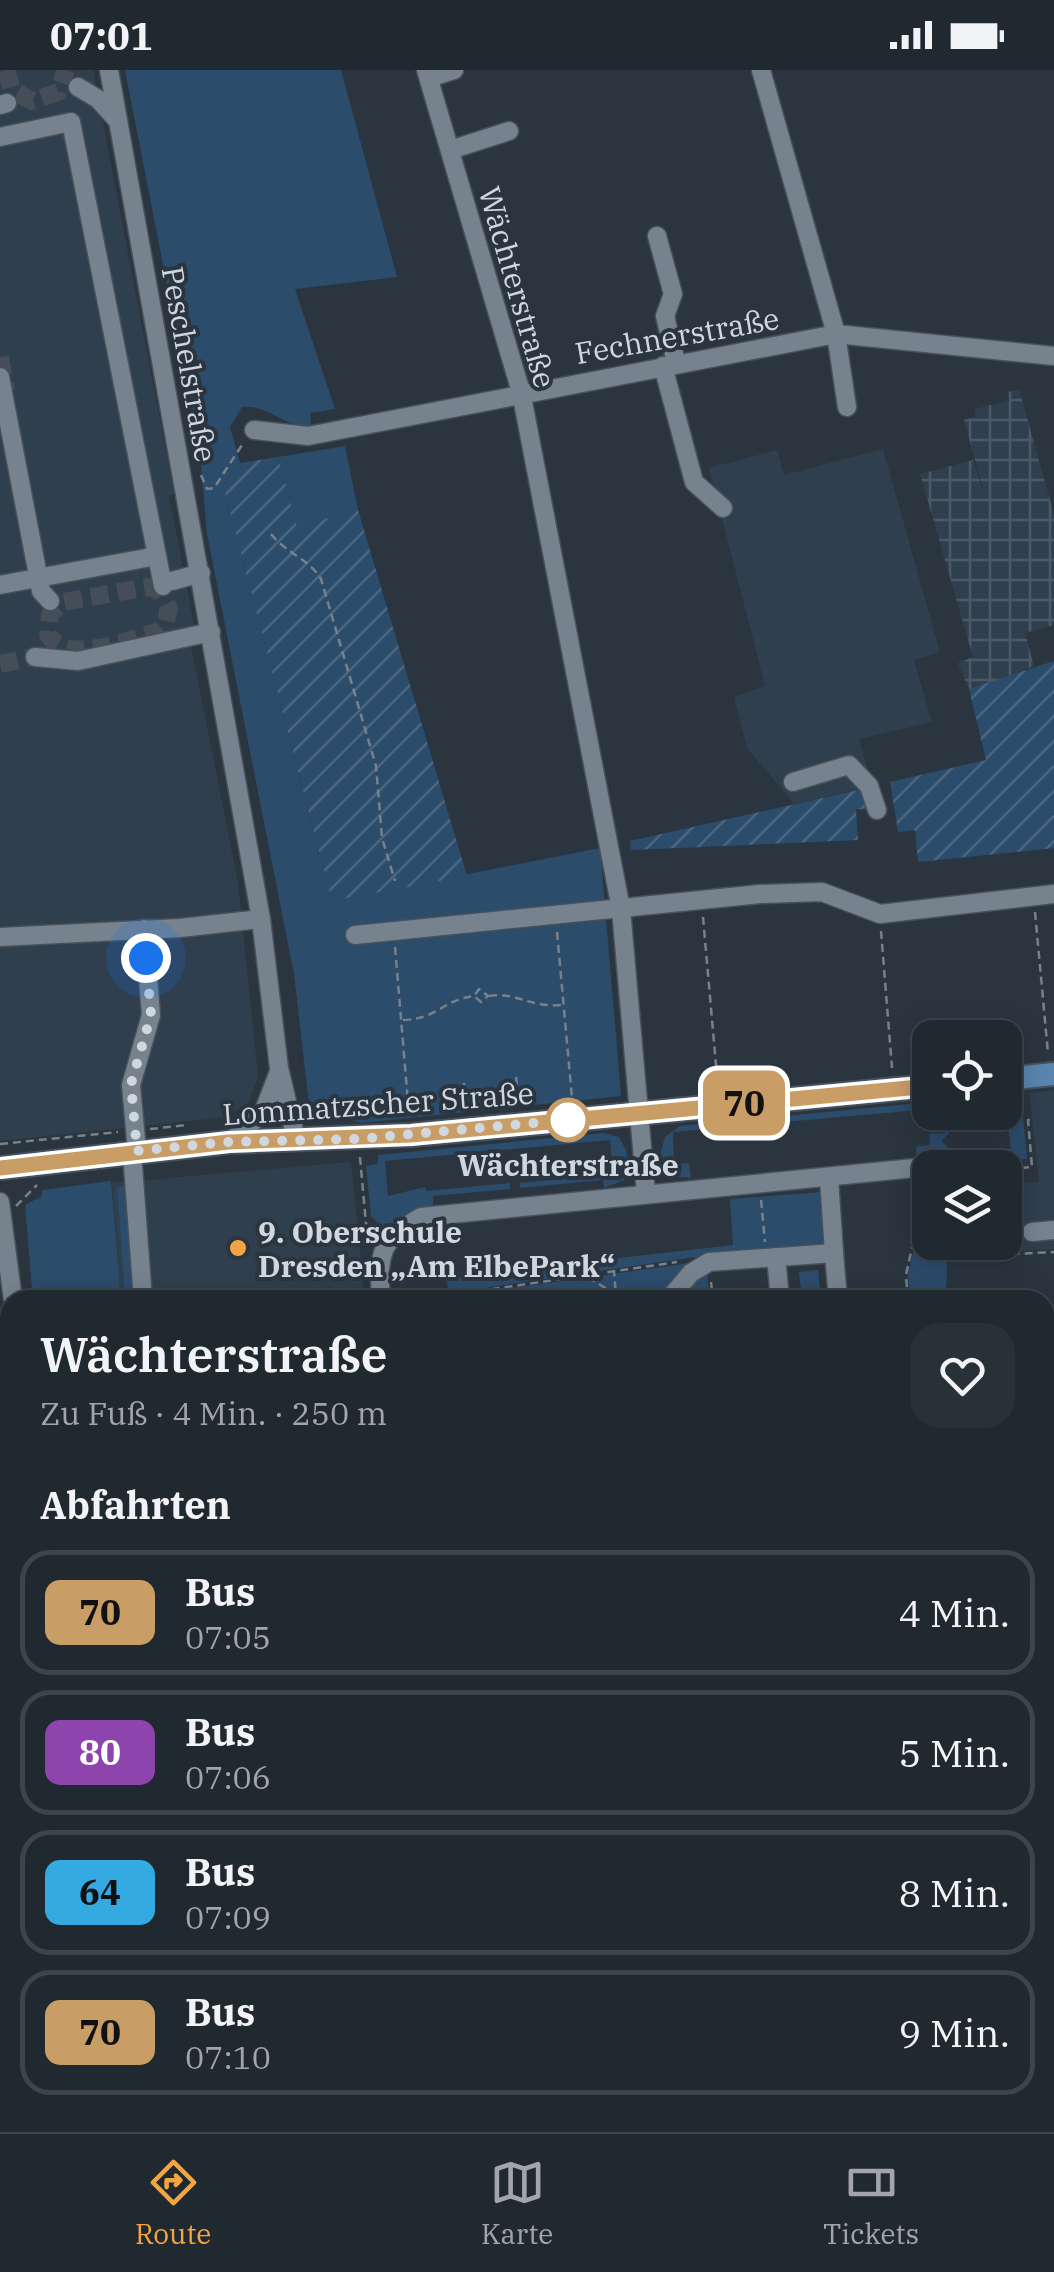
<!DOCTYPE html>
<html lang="de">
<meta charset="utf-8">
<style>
body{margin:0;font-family:"IBM Plex Serif",serif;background:#283038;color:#f1f3f6;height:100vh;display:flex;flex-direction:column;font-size:38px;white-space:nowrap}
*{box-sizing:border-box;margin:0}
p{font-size:32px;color:#a2a6ab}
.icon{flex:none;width:55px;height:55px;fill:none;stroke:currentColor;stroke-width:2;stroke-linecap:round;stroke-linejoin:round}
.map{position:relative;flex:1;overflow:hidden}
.side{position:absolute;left:0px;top:1220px;width:1055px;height:842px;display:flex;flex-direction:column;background:#202830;border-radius:30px 30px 0 0;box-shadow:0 5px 25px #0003,0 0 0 2px #3d444c}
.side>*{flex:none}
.badge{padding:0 20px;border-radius:15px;font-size:35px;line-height:65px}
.tools{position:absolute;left:912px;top:950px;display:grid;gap:20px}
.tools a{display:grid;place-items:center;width:110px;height:110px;border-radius:20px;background:#202830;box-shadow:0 5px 25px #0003,0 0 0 2px #3d444c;font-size:50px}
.you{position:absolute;width:50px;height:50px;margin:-25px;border:8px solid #fff;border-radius:50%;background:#1a73e8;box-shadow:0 0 0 15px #1a73e833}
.map>.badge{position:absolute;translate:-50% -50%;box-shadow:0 0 0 5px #fff}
h2{padding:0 40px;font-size:38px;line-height:90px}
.round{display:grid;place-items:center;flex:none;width:105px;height:105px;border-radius:30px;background:#283038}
.headline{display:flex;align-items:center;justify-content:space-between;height:170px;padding:0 40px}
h1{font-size:48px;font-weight:600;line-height:75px}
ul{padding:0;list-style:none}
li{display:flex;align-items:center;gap:30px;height:125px;margin:0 20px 15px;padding:0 20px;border:5px solid #3d444c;border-radius:30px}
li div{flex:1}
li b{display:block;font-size:38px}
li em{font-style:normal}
li .badge{min-width:110px;font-weight:700;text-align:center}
.status{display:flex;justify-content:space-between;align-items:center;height:70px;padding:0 50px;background:#202830;direction:ltr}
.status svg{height:28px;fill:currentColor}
.tabs{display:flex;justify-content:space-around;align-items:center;height:140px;border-top:2px solid #3d444c;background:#202830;font-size:28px;color:#a2a6ab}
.tabs a{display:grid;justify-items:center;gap:5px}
.tabs .active{color:#f2a542}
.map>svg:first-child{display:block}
.built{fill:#2f3f4e}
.industrial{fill:url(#industrial-grid)}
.grass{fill:#2c4c6c}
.garden{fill:url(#garden-furrows)}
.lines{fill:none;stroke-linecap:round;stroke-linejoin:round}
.minor-tunnel{stroke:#444d58;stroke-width:18;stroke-dasharray:18 9;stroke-linecap:butt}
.minor-casing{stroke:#48515a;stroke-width:21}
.major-casing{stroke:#48515a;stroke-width:26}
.path{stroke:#79818a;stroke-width:2.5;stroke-dasharray:8 5;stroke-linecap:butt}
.minor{stroke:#76838f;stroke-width:18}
.major{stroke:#5885ae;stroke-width:22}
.tram{stroke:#818992;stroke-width:2.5}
.line-casing{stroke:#fff;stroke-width:22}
.line{stroke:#c99d66;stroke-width:15}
.walk{stroke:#d1d7de;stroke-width:10;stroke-dasharray:0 18}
.stop-dot{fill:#fff;stroke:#c99d66;stroke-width:5}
.poi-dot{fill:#f2a542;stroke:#2b3540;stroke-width:4}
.labels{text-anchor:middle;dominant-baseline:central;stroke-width:8;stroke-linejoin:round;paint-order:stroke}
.street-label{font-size:30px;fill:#d1d7de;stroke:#2b3540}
.stop-label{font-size:30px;font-weight:bold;fill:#d1d7de;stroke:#2b3540}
.poi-label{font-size:30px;font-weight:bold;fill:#d1d7de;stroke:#2b3540;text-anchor:start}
</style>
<div class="status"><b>07:01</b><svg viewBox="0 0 49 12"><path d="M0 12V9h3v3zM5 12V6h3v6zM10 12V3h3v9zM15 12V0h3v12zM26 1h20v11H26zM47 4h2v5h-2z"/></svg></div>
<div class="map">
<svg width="1054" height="2062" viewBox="0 0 1054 2062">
<defs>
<pattern id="industrial-grid" width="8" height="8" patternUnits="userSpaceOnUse" patternTransform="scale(2.5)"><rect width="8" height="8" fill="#2f3f4e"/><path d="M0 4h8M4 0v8" fill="none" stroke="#4c5a67"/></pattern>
<pattern id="garden-furrows" width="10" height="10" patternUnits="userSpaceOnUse" patternTransform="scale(2.5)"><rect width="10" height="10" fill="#2c4c6c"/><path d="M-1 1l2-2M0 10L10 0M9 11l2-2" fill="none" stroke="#4a6581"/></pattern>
</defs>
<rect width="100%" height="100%" fill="#2b3540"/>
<g class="built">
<path d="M0,0H93L174,424L169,426L195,559L188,561L238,813L258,1005L249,1032L227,1047L0,1071Z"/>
<path d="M883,379L940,582L914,590L932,652L859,669L873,716L794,734L747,678L734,627L765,616L709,398L777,380L784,405Z"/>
<path d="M1054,1020V1179L1017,1181L1012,1122L1018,1113L1039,1112L1029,1023Z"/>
<path d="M351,1092L364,1222L360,1230H121L112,1113Z"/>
</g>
<path class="industrial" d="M1019,319L1054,444V555L1025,563L1034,596L970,622L958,593L973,587L920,404L973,390L986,430L964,350L976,347L974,339L1009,331L1008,322Z"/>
<g class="grass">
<path d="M125,0H341L397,207L295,219L335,339L310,343L311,356C285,358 268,334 242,337L230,357L240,393L223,415L332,831L600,778L621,1026L361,1053C344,1044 327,1053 310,1043L294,904L207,464L200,384Z"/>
<path d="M345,376L358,440L297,457L278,387Z"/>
<path d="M1010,1024L1022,1036L1027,1089L1012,1090L1005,1025Z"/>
<path d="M930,1032V1039L673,1062L674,1094L689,1093L691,1108L665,1106L659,1088L665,1067L680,1056Z"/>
<path d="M943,1043H991L963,1046L942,1071L950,1080L937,1089H917L916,1077L930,1075L929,1064L945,1063Z"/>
<path d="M604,1063L619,1067L627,1082L628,1101L624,1110L604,1118L603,1110L520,1118V1113L613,1104L610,1070L385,1091L388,1126L425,1117L426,1121L510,1113V1119L433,1126V1138L404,1148L387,1162L371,1146L366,1096L378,1094V1085Z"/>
<path d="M111,1111L121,1230H33L25,1135L42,1126V1120Z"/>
<path d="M128,1116L136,1230H125L117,1117Z"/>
<path d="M822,1122L827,1171L820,1179L688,1188L457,1222L448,1218L446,1208L733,1175L730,1129Z"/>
<path d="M1009,1162L1011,1187L947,1190L946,1230H910L908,1205L915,1175L930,1170L1005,1172V1163Z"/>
<path d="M704,1191L684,1200L657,1230H462V1225Z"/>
<path d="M818,1200L821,1230H802L799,1202Z"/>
<path d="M707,1202L710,1230H673Z"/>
<rect x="1045" y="1308" width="9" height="77"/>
<path d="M0,1377L10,1510L0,1437Z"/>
<path d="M1054,1605V1833L1045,1829V1607Z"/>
<path d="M0,1730L10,1842V1849L0,1850Z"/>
<path d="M1045,1850L1054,1854V1974L1045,1970Z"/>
<path d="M10,1897V2052L31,2053L32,2062H0V1898Z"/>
<path d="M1045,1979L1054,1983V2048L1045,2044Z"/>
<path d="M914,2053H1043L1054,2062H914Z"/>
</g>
<g class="garden">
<path d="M278,387L297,456L358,440L467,806L332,831L223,415L240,393Z"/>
<path d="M1054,591V778L918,792L915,760L898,762L890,712L986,690L969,619Z"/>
<path d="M867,718L871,740L856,739L858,770L631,780L630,771Z"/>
<path d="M1045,1385H1054V1605L1045,1607Z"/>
</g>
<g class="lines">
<g class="minor-tunnel">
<path d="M6,0L12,20L32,31L58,22L66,0"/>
<path d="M0,287L6,321"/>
<path d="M148,517L160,521L169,539L165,555L157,562C128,569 68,596 48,565L50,544L63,532Z"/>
<path d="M0,594L48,584"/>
</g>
<g class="minor-casing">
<g id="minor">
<path d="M109,0L261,849L279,998L296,1069"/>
<path d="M426,0L521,322L621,839L646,1123"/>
<path d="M761,0L836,264L847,337"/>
<path d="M429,8L454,0"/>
<path d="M78,17L98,29L118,51"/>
<path d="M0,35L7,33"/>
<path d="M0,67L71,52L163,516"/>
<path d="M450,80L509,61"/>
<path d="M657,166L673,224L665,246L676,293"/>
<path d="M663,296L694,412L723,438"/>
<path d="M0,307L41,521L50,531"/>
<path d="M254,360L308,366L836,264L1054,286"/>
<path d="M172,511L201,503"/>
<path d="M0,515L157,486"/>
<path d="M35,587L78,591L211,562"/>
<path d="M793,712L849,695L869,716L877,740"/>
<path d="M355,865L760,824L822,822L880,844L1054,824"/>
<path d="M0,867L180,858L261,849"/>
<path d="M229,1072L263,1043L278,1004"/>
<path d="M137,1081L131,1015L151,945L144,859"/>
<path d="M132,1082L143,1230"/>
<path d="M0,1132L13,1230"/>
<path d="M1032,1162L1054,1160"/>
<path d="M834,1183L838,1230"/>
<path d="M776,1187L780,1230"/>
<path d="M381,1230C378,1183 379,1171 421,1147L1005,1089"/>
<path d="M668,1230L691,1203L709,1192L834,1183L829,1108"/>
<path d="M0,1505L10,1612"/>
<path d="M0,1874L10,1873"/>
<path d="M52,2052L53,2062"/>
<path d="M91,2052L92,2062"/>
<path d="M454,2052L455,2062"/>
<path d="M888,2052V2062"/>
</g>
</g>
<g class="major-casing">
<g id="major">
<path d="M1005,1009L1054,1004"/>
<path d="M0,1098L229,1072L411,1065L930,1016"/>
</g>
</g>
<g class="path">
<path d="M201,405L207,419L214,418L242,375"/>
<path d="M271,464C286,483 309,489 321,509L376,696L382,768L395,811"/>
<path d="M1035,842L1048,983"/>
<path d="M703,847L718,1018"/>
<path d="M881,861L892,998"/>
<path d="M557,862L572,1028"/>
<path d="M395,877L409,1044"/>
<path d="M489,926C519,922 530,938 562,935"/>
<path d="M403,950C438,949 442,930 474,926L479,919L488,926L481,932L474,926"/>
<path d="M516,1007L519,1033"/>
<path d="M464,1013L466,1038"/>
<path d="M150,1059L187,1055"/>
<path d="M0,1074L118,1062"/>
<path d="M360,1087L366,1154L373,1161"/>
<path d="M1021,1098L1032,1097L1028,1050H1032"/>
<path d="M1006,1105L1013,1184L1054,1182"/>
<path d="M761,1130L765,1172"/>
<path d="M16,1136L37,1115"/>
<path d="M588,1207L616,1225L614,1202"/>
<path d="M711,1212L713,1230"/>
<path d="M459,1230V1224L677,1192"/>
<path d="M908,1230L906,1205L913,1173L930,1167"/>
<path d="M1045,1475L1054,1474"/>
<path d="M1045,1613L1054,1611"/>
<path d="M1045,1842L1054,1846"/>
<path d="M1045,1975L1054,1979"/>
<path d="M1045,2011L1054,2015"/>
<path d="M1045,2048L1054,2053"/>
<path d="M566,2059L583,2056"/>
<path d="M657,2062L668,2052"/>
<path d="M717,2062L719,2052"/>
</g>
<use href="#minor" class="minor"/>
<use href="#major" class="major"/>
<g class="tram">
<path d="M0,1258L10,1366"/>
<path d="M1,1354L10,1444"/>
<path d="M68,2052L69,2062"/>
</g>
</g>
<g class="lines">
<g class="line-casing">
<path id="line" d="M0,1098L229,1072L411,1065L930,1016"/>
</g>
<use href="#line" class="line"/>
<path class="walk" d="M146,888L151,945L131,1014L137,1081L229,1072L358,1069L568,1050"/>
</g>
<circle class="stop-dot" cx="568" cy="1050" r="20"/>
<circle class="poi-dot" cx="238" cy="1178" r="10"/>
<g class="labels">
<g class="street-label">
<text transform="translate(518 217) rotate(74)">Wächterstraße</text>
<text transform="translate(677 265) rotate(-10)">Fechnerstraße</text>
<text transform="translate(190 294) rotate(80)">Peschelstraße</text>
<text transform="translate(378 1033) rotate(-4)">Lommatzscher Straße</text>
</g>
<g class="stop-label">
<text x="568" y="1094">Wächterstraße</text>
</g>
<g class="poi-label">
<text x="258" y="1161">9. Oberschule<tspan x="258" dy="34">Dresden „Am ElbePark“</tspan></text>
</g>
</g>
</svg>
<div class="tools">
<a><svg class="icon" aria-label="locate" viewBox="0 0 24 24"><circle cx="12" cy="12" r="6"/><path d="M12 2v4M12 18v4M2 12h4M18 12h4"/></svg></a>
<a><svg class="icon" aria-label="layers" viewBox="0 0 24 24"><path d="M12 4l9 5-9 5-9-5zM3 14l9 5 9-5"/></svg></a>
</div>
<div class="you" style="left:146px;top:888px"></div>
<b class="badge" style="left:744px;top:1033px;background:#c99d66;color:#111">70</b>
<section class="side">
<div class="headline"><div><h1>Wächterstraße</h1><p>Zu Fuß · 4 Min. · 250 m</p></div><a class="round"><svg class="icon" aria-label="heart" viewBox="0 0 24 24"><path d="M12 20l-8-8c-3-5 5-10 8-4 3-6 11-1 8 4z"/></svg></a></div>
<h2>Abfahrten</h2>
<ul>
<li><span class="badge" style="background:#c99d66;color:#111">70</span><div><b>Bus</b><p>07:05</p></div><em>4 Min.</em></li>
<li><span class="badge" style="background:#8e44ad;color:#fff">80</span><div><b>Bus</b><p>07:06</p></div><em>5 Min.</em></li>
<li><span class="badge" style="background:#35a9e1;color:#111">64</span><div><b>Bus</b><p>07:09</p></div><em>8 Min.</em></li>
<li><span class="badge" style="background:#c99d66;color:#111">70</span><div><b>Bus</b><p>07:10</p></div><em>9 Min.</em></li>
</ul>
</section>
</div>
<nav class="tabs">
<a class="active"><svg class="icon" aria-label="directions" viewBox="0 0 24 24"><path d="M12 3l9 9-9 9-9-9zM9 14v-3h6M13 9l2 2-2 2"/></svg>Route</a>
<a><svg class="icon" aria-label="map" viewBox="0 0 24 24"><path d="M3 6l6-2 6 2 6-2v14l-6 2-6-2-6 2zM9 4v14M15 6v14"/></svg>Karte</a>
<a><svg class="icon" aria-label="tickets" viewBox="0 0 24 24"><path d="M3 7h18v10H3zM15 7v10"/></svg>Tickets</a>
</nav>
